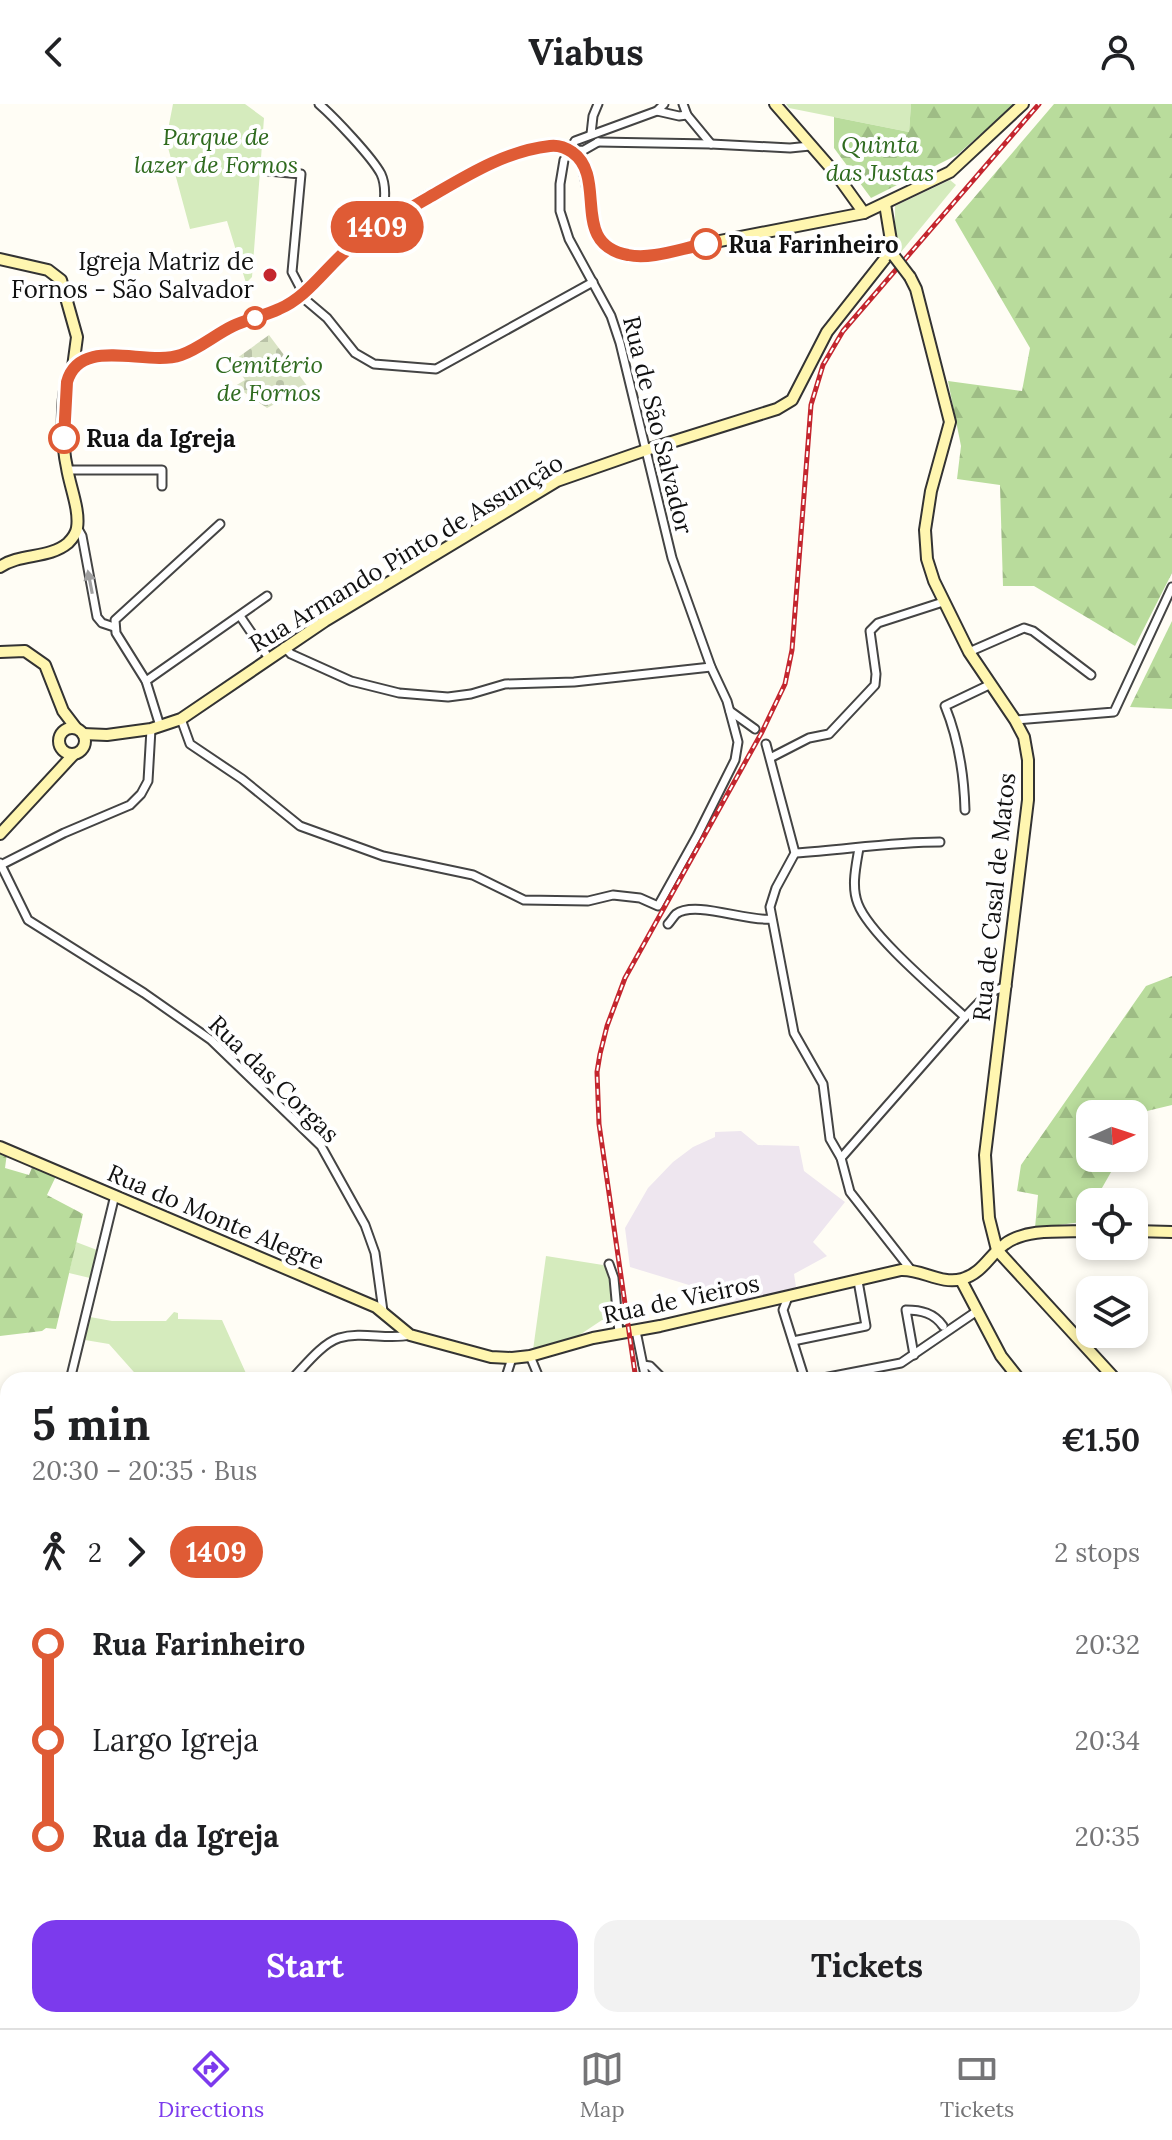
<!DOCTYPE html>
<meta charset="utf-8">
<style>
body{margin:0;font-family:Lora,serif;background:#f2f2f2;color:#202124;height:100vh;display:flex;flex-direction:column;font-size:30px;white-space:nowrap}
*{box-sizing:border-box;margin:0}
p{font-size:26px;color:#757577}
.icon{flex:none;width:44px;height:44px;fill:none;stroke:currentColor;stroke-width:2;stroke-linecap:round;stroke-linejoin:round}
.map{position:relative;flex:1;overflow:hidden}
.panel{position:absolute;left:0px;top:1268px;width:1172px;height:656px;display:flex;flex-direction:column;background:#fff;border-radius:24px 24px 0 0;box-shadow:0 4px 12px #0003}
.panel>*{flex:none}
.badge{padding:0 16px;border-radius:26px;font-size:28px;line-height:52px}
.needle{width:52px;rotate:87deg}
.controls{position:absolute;left:1076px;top:996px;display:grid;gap:16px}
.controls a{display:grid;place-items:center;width:72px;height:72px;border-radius:16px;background:#fff;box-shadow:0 4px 12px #0003;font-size:40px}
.map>.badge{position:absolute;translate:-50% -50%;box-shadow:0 0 0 4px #fff}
.legs{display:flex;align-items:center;gap:12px;height:88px;padding:0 32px;font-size:26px}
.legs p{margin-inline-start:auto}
.summary{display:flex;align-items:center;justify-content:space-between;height:136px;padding:0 32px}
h1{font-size:44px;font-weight:800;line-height:60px}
.button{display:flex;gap:16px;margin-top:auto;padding:16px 32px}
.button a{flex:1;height:92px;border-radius:24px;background:#7c3aed;color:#fff;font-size:32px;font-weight:800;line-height:92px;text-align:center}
.button a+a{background:#f2f2f2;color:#202124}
ul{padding:0 32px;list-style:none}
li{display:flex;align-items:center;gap:28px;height:96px;font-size:30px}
li i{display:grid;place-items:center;width:12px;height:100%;margin:0 10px;background:currentColor}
li i::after{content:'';width:20px;height:20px;margin:-10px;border:6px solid;border-radius:50%;background:#fff}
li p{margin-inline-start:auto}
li:first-child i{background:linear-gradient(#0000 50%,currentColor 0)}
li:last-child i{background:linear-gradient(currentColor 50%,#0000 0)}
header{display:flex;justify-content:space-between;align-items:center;height:104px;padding:0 32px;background:#fff;font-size:36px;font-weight:800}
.tab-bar{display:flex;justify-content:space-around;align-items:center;height:112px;border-top:2px solid #e0e0e0;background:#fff;font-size:22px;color:#757577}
.tab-bar a{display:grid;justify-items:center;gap:4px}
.tab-bar .on{color:#7c3aed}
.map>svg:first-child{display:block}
.industrial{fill:#eee6ef}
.farmland{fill:url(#farmland-rules)}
.grass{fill:#d5ebbd}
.forest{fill:url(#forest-firs)}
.cemetery{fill:url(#cemetery-stones)}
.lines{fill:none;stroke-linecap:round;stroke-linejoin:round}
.stream{stroke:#3f96cf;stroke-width:2}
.street-casing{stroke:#444;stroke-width:11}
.secondary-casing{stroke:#333;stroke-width:14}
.street{stroke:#fff;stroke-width:7}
.secondary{stroke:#fff6b0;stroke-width:10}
.rail-casing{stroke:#c4262e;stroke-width:5}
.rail{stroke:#fff;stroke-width:2;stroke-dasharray:6;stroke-linecap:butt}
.secondary-bridge-casing{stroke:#333;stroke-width:14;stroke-linecap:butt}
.secondary-bridge{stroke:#fff6b0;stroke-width:10}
.oneway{fill:#a0a0a0}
.line-1-casing{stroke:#fff;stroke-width:18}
.line-1{stroke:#df5b35;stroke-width:12}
.stop-1-dot{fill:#fff;stroke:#df5b35;stroke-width:4}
.poi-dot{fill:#c4262e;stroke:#fff;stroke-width:3}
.labels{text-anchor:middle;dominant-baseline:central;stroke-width:8;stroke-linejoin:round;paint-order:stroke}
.park-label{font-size:24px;font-style:italic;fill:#2f6b1f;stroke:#fff}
.stop-label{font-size:24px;font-weight:bold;fill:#111;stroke:#fff;text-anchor:start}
.poi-label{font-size:24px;fill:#111;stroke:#fff;text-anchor:end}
.street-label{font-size:24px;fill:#111;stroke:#fff}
</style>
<header><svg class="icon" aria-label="back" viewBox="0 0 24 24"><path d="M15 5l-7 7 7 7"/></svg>Viabus<svg class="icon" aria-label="person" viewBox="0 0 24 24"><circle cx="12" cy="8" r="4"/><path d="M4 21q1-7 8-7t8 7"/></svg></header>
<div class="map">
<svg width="1172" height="1924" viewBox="0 0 1172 1924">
<defs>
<pattern id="farmland-rules" width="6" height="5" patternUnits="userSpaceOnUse" patternTransform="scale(2)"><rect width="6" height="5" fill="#f6f3d4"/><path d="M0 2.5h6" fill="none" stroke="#d2cfb5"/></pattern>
<pattern id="forest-firs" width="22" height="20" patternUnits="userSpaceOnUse" patternTransform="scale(2)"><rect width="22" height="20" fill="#b9dc9c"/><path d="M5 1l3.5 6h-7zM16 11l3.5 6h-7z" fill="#9ebc85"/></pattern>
<pattern id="cemetery-stones" width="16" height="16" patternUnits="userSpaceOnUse" patternTransform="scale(2)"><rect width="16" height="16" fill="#d9e3c4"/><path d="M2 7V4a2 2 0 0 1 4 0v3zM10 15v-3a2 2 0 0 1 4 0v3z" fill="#b9c2a7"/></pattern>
</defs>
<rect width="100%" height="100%" fill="#fffdf5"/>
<path class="industrial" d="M741,1027L758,1041L799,1042L804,1067L845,1098L813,1138L827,1152L794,1170L796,1183L781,1187V1189L720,1202L712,1188L630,1163L625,1124L648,1084L673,1058L693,1043L715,1033V1028Z"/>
<path class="farmland" d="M671,1916H799L807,1917L806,1924H673Z"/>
<g class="grass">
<path d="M173,0H245L264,14L252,173L246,179L227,117L190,125L166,36Z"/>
<path d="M786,0H911L909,28L789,4Z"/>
<path d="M950,76L956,81L901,148L895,127V102Z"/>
<path d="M76,1138L97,1146L90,1174L69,1169Z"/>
<path d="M546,1152L603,1161L611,1171L615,1212L608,1217L602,1216L575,1234L533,1246Z"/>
<path d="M174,1208L178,1209V1215L222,1216L249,1276H141L109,1240L85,1236L90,1213L112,1217H166Z"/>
</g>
<g class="forest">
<path d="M911,0H1015L957,51L871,94L834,44V13L909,28Z"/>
<path d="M1054,0H1172V469L1135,542L1034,482H1003L1000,381L957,375L961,342L948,277L1022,287L1030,244L955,116Z"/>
<path d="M1172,517V605L1130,603Z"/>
<path d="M1172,872V1001L1147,1007L1134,1029V1010H1090V1054H1119L1094,1098H1090V1104L1082,1118L1035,1124L1038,1091L1017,1087L1021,1061L1146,882Z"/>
<path d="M0,1047L7,1049L5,1064L29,1071L33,1061L57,1070L47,1091L83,1110L56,1225L46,1224L42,1227L0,1232Z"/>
<path d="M8,1323V1444L0,1441V1341L3,1328Z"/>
<path d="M0,1739L8,1741V1916H229L240,1924H0Z"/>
</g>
<path class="cemetery" d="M269,231L308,283L267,304L235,282L245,276L233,257Z"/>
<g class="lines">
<g class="stream">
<path d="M0,1653H8"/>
<path d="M203,1916L204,1924"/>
</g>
<g class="street-casing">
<g id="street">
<path d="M319,0C334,13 372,53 381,70C388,85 383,105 382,120"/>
<path d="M683,0L687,11L711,40"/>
<path d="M657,7L679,12L687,11"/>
<path d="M591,30L593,12L598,0"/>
<path d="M598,38L711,40L790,44L810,42"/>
<path d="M570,47L584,46L598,38"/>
<path d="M268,67L301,70L292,168L303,189"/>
<path d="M301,192L327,214L355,249L374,260L436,265L593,178"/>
<path d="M67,366H162V382"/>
<path d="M77,423L82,432L97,513L102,519L114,523"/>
<path d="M240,512L268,553"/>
<path d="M284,543L291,550L351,577L399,589L448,593L471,590L505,580L574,578L711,563"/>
<path d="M969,548L1024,524L1033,527L1091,571"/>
<path d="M146,577L267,492"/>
<path d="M730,607L755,625"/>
<path d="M181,615L190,640L242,675L300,722L383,752L473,771L524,796L588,797L613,791L640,794L658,802L697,732L735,656L738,638L727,597L711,563L672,454L620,239L611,212L569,135L560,107V80L564,56L575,37L657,7L664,0"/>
<path d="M1015,616L1114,608L1172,483"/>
<path d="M160,622L146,577L116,529L115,516L220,420"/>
<path d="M766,640L795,749L776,784L770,803L794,929L823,980L830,1035L841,1054L850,1088L911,1166"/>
<path d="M772,653L809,634L829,630L875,581L876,570L870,527L878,519L943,498"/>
<path d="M965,706C964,670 958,634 945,602L989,581"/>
<path d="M859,744C856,762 851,783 858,800C870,831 938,888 965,913"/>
<path d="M795,749C844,746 891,738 940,738"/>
<path d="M0,759L28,816L144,889L211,936L321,1042L365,1121L375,1149L383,1207"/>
<path d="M1,761L64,729L130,701L141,690L148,677L151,625"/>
<path d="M668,820C671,817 673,813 676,810C695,796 747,818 771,815"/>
<path d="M841,1054L965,913L988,889L1007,882"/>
<path d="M609,1160L614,1174L619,1229"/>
<path d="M788,1193L783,1206L805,1276"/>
<path d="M636,1227L646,1276"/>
<path d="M793,1237L866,1222L858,1177"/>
<path d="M914,1251L906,1206C921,1206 934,1209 943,1222"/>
<path d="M530,1252L540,1276"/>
<path d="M643,1261L650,1262L664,1276"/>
<path d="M70,1276L115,1091"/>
<path d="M291,1276C304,1263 321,1240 339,1234C362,1227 387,1236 410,1231"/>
<path d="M505,1276L512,1254"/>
<path d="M813,1276L901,1259L977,1207"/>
<path d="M0,1317L8,1316"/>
<path d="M1164,1334L1172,1343"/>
<path d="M1164,1509L1172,1507"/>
<path d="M1164,1656L1172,1657"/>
<path d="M558,1924L559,1916"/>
<path d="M961,1924L995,1916"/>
</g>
</g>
<g class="secondary-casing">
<g id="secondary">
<path d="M775,0L836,70L864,109"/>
<path d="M885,100L893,149"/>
<path d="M0,155L48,166L61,176L77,233L73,263"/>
<path d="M910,173L916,185L950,318L931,387L925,426L927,455L934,477L969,548L1015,616L1024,633L1028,656V696L985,1051L989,1114L997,1146L1116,1276"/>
<path d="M0,463C20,449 49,455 68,439C72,435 76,430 77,424C80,406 70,383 67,364C62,342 59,282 73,264C89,244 148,255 173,253C195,250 216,229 237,220C252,214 268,211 282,204C307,192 324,166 345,148C386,114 501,43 553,42C617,41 558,158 643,152L864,109L950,68L1023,0"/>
<path d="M0,548L25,547L45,561L63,607L76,624"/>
<circle cx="72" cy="637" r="13"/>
<path d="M83,630L107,631L151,625L181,615L325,517L557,377L646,346L777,305L792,296L827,228L891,147"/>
<path d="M0,730L74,650"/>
<path d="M0,1043L376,1203L410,1231L491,1253L512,1254L530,1252L593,1234L660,1222L901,1166C922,1165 941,1181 962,1175C983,1169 989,1151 1005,1140C1026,1124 1064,1128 1090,1127"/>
<path d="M1134,1127L1172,1128"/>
<path d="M961,1176L1001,1252L1020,1276"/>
<path d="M1165,1317H1172"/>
<path d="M0,1446L8,1449"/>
<path d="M1164,1858L1172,1857"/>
<path d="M1009,1916L1010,1924"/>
</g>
</g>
<use href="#street" class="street"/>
<use href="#secondary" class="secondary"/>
<g class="rail-casing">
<g id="rail">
<path d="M636,1276L599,1020L597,968L600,950L607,922L625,874L762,628L785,580L792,546L811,301L823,261L843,227L1039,0"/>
<path d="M815,1924L816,1916"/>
</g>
</g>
<use href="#rail" class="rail"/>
<g class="secondary-bridge-casing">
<path id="secondary-bridge" d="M894,152L910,173"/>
</g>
<use href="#secondary-bridge" class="secondary-bridge"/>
</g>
<defs><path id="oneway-solid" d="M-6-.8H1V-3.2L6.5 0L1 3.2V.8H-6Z" transform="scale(2)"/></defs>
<use class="oneway" href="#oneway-solid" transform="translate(90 478) rotate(-101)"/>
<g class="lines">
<g class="line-1-casing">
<path id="line-1" d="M64,334L67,278C80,231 146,263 181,251C199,245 216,230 233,222C248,215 264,212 279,205C306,194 325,165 347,146C372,125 400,110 428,94C466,72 505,47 550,42C558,41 566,44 572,48C609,74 568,140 628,151C652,156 682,144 706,140"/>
</g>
<use href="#line-1" class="line-1"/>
</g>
<g class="stop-1-dot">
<circle cx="706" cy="140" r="14"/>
<circle cx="255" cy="214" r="10"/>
<circle cx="64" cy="334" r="14"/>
</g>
<circle class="poi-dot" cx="270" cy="171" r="8"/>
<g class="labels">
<g class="park-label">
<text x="216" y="32">Parque de<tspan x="216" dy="28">lazer de Fornos</tspan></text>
<text x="880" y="40">Quinta<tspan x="880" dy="28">das Justas</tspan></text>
<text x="269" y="260">Cemitério<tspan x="269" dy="28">de Fornos</tspan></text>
</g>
<g class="stop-label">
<text x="728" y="140">Rua Farinheiro</text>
<text x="86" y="334">Rua da Igreja</text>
</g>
<g class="poi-label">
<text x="254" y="157">Igreja Matriz de<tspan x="254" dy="28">Fornos - São Salvador</tspan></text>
</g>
<g class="street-label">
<text transform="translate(658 321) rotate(76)">Rua de São Salvador</text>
<text transform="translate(406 449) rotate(-31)">Rua Armando Pinto de Assunção</text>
<text transform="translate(994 793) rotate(-84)">Rua de Casal de Matos</text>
<text transform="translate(274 975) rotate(44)">Rua das Corgas</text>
<text transform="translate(216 1113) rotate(23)">Rua do Monte Alegre</text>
<text transform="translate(681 1195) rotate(-12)">Rua de Vieiros</text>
</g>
</g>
</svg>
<div class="controls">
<a><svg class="needle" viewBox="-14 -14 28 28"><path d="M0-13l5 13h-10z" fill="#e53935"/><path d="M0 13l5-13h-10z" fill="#757577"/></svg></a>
<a><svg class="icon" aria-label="locate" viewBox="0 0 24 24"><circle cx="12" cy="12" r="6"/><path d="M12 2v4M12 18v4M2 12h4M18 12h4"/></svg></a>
<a><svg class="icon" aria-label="layers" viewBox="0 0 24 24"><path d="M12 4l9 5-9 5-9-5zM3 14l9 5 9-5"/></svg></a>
</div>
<b class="badge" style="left:377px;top:123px;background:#df5b35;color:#fff">1409</b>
<section class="panel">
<div class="summary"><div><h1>5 min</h1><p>20:30 – 20:35 · Bus</p></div><b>€1.50</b></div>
<div class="legs"><svg class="icon" aria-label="walk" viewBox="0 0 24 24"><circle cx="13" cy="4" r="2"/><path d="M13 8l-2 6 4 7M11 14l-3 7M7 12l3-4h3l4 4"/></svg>2<svg class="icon" aria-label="forward" viewBox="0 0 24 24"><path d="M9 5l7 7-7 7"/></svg><b class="badge" style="background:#df5b35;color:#fff">1409</b><p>2 stops</p></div>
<ul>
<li><i style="color:#df5b35"></i><b>Rua Farinheiro</b><p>20:32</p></li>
<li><i style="color:#df5b35"></i><span>Largo Igreja</span><p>20:34</p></li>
<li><i style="color:#df5b35"></i><b>Rua da Igreja</b><p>20:35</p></li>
</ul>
<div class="button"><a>Start</a><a>Tickets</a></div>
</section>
</div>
<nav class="tab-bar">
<a class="on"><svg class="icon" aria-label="directions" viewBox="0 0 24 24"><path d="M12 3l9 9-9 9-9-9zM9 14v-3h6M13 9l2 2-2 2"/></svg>Directions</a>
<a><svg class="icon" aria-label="map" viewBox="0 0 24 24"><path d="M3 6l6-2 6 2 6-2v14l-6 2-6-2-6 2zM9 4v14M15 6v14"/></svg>Map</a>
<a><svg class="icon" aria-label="tickets" viewBox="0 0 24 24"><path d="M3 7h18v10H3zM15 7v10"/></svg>Tickets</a>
</nav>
